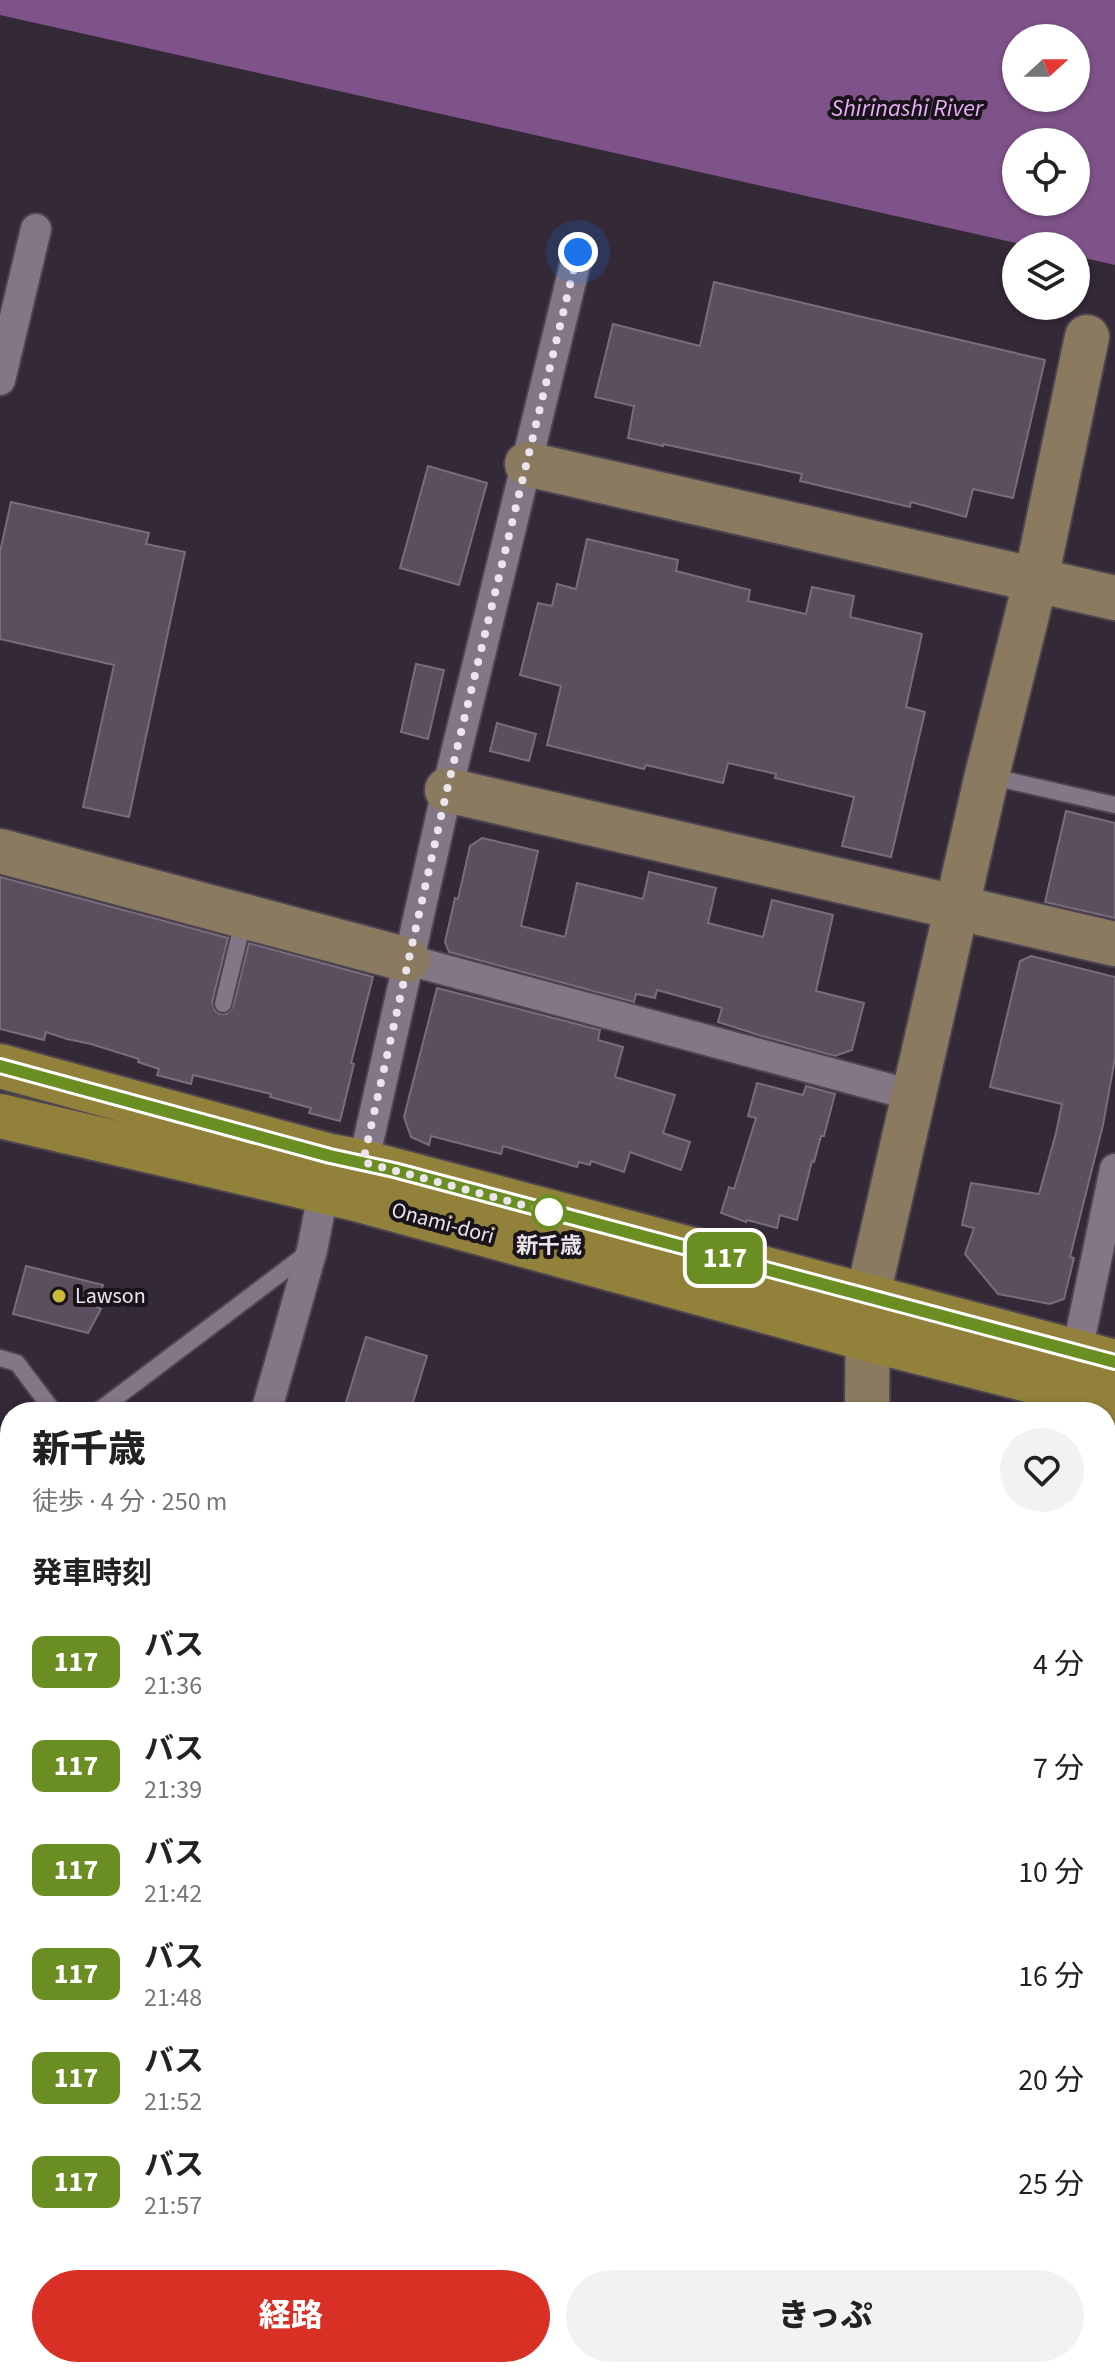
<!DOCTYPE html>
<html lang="ja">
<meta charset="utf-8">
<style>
body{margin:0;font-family:"Source Sans 3","Noto Sans JP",sans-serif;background:#f2f2f2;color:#222;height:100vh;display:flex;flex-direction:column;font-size:30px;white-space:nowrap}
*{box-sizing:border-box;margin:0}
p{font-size:26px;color:#767676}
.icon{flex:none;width:44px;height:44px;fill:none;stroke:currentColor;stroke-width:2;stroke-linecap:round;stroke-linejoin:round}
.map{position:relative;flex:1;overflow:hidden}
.side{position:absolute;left:0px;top:1402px;width:1116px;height:976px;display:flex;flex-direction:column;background:#fff;border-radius:32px 32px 0 0;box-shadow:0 2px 6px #0004}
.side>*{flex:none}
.badge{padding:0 16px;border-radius:12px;font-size:28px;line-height:52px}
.needle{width:52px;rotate:69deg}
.buttons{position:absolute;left:1002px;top:24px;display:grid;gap:16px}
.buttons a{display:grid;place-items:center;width:88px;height:88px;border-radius:50%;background:#fff;box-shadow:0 2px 6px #0004;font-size:40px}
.you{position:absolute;width:40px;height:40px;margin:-20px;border:6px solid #fff;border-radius:50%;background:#1a73e8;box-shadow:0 0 0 12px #1a73e833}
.map>.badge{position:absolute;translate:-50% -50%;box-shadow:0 0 0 4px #fff}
h2{padding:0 32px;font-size:30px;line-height:72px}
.round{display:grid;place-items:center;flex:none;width:84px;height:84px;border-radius:42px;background:#f2f2f2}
.summary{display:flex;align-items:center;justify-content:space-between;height:136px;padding:0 32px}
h1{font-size:38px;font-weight:800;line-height:60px}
.cta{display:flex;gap:16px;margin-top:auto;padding:16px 32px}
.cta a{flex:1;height:92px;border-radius:48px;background:#d93025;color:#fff;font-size:32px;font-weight:800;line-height:92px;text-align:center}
.cta a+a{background:#f2f2f2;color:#222}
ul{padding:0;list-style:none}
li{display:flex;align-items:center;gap:24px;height:104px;padding:0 32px}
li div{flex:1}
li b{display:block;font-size:30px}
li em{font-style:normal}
li .badge{min-width:88px;font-weight:700;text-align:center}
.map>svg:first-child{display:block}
.built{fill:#413345}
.green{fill:#523559}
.water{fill:#7e5389;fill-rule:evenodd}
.building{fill:#5b4e5e;stroke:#796c7c;stroke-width:2}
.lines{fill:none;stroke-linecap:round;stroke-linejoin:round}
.lane-casing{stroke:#4e4450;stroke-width:20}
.street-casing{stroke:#4e4450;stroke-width:34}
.secondary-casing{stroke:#4e4450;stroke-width:48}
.primary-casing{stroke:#4e4450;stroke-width:48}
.lane{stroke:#837686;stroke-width:16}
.street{stroke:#837686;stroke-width:30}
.secondary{stroke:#8a7b60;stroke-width:44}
.primary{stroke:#91813a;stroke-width:44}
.line-casing{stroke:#fff;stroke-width:18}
.line{stroke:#6b8e23;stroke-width:12}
.walk{stroke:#ebe4ed;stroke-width:8;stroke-dasharray:0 14.4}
.stop-dot{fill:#fff;stroke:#6b8e23;stroke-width:4}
.poi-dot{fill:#cdb938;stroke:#19141a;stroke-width:3}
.labels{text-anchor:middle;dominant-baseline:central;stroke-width:8;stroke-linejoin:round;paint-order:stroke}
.street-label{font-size:22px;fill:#ebe4ed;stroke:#19141a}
.stop-label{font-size:22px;font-weight:bold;fill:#ebe4ed;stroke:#19141a}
.poi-label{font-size:22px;fill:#ebe4ed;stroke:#19141a;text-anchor:start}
.water-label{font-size:24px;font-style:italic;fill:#ecadfc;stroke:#19141a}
</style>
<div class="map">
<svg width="1115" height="2378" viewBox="0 0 1115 2378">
<rect width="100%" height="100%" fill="#342937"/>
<path class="built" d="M10,2107V2368H349L353,2378H0V2112Z"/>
<g class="green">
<path d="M10,1512V1635L0,1622V1519Z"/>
<path d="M0,1659L10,1672V1802L0,1809Z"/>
<path d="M10,1835V2032L0,2019V1842Z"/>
<path d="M1106,1907L1115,1909V1997L1106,1996Z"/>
</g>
<path class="water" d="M0,0H1115V265L1076,256V246H1029L0,15ZM1016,38H1076V98H1016ZM1016,142H1076V202H1016Z"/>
<g class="building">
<path d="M714,282L1045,360L1013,498L973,489L966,517L911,502L910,507L800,481L802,474L663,444V446L628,438L634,406L595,397L613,324L700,346Z"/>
<path d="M428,466L487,483L459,585L400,568Z"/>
<path d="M11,502L149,533L146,544L185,552L129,817L83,807L114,665L0,639V552Z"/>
<path d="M587,539L678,560L676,571L750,590L748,601L806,614L812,587L854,596L850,617L922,634L906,707L925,712L891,857L842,846L854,797L775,778L776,774L728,763L723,783L646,765L644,769L547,745L561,686L520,675L538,603L552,606L557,584L576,589Z"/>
<path d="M416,664L444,670L428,739L401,732Z"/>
<path d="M497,723L536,734L529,761L490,751Z"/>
<path d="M1066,811L1115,823V918L1045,902Z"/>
<path d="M482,838L538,851L521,926L565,937L577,883L643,899L649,872L716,888L708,923L763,937L772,900L833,915L816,991L864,1003L852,1050L835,1056L762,1036L718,1022L722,1008L657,990L655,998L636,994L634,1002L449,952L445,942L455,898L458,899L470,846Z"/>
<path d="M0,877L228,938L212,1002L215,1011L220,1014H227L233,1007L249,943L373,977L351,1063L354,1064L340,1121L309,1113L311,1108L270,1097L271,1094L193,1075L191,1084L157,1075L159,1069L138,1062L139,1059L91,1044L67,1039L46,1032L44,1040L0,1029Z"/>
<path d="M1031,956L1115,977V1058L1103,1125L1070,1257L1074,1258L1064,1299L1050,1304L998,1294L965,1254L974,1228L962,1225L971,1183L1039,1194L1056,1133L1062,1104L990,1087L1020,961Z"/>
<path d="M437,988L600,1030L598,1040L623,1047L615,1077L675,1095L663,1133L690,1142L681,1170L630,1152L624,1172L591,1161L590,1165L579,1162L577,1167L503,1146L501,1154L431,1136L429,1145L411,1137L404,1117Z"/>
<path d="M757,1083L803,1095L806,1086L835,1094L824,1136H821L814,1162L812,1161L797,1220L780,1215L777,1228L747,1220L746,1222L721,1213L729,1187L734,1189L756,1118L748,1116Z"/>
<path d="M26,1266L103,1285L97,1307L101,1309L88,1333L13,1314Z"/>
<path d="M366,1337L427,1356L410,1412H343Z"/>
</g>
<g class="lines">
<g class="lane-casing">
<g id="lane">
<path d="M989,776L1115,805"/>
<path d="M223,1004L244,918"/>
<path d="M0,1358L17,1363L54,1412"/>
<path d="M97,1412L309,1252"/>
<path d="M0,1486L10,1478"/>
<path d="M0,1642L10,1655"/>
<path d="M0,1822L10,1815"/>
<path d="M1106,2129L1115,2131"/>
<path d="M1106,2235L1115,2238"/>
</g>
</g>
<g class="street-casing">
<g id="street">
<path d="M0,380L36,229"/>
<path d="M408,960L912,1095"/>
<path d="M360,1178L447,790L578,252"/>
<path d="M1077,1352L1115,1169"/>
<path d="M266,1412L312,1250L327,1174"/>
<path d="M1106,1653L1115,1655"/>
<path d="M1106,1817L1115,1781"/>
<path d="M1106,1893L1115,1895"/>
<path d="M1106,2033L1115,2015"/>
<path d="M365,2368L369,2378"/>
<path d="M1101,2368V2378"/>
</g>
</g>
<g class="secondary-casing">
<g id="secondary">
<path d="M527,464L1115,598"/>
<path d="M447,790L1115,944"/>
<path d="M0,851L408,960"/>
<path d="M867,1412L868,1295L987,775L1036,579L1087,337"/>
<path d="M0,2085L10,2081"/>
<path d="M904,2368L905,2378"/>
</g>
</g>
<g class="primary-casing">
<g id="primary">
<path d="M0,1066L330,1156L363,1162L1115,1362"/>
<path d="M0,1116L356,1199L867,1339L1115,1402"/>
</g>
</g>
<use href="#lane" class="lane"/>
<use href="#street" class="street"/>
<use href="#secondary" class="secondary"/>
<use href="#primary" class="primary"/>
</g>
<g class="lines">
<g class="line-casing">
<path id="line" d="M0,1066L330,1156L394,1170L1115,1362"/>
</g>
<use href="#line" class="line"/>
<path class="walk" d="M549,1212L363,1162L447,790L578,252"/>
</g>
<circle class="stop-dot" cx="549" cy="1212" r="16"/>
<circle class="poi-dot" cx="59" cy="1296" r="8"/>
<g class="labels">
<g class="street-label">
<text transform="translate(443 1223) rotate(15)">Onami-dori</text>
</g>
<g class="stop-label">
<text x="549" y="1246">新千歳</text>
</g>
<g class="poi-label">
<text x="75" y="1296">Lawson</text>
</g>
<g class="water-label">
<text x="907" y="108">Shirinashi River</text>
</g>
</g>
</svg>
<div class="buttons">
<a><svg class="needle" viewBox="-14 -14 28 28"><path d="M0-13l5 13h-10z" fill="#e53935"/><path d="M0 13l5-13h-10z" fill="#767676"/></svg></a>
<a><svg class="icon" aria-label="locate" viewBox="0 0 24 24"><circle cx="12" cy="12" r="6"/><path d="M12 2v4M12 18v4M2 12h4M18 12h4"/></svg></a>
<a><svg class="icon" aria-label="layers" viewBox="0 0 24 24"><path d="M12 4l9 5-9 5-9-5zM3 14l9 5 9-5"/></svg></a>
</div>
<div class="you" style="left:578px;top:252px"></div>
<b class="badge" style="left:725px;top:1258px;background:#6b8e23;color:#fff">117</b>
<section class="side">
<div class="summary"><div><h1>新千歳</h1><p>徒歩 · 4 分 · 250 m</p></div><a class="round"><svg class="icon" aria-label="heart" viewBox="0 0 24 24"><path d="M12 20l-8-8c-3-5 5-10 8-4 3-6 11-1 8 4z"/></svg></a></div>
<h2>発車時刻</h2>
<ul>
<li><span class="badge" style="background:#6b8e23;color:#fff">117</span><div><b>バス</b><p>21:36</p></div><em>4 分</em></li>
<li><span class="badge" style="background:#6b8e23;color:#fff">117</span><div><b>バス</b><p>21:39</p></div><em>7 分</em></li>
<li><span class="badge" style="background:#6b8e23;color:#fff">117</span><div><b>バス</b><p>21:42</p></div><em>10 分</em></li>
<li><span class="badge" style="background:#6b8e23;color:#fff">117</span><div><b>バス</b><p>21:48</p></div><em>16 分</em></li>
<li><span class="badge" style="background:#6b8e23;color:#fff">117</span><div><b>バス</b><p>21:52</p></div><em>20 分</em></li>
<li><span class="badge" style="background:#6b8e23;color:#fff">117</span><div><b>バス</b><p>21:57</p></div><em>25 分</em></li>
</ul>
<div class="cta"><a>経路</a><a>きっぷ</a></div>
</section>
</div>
